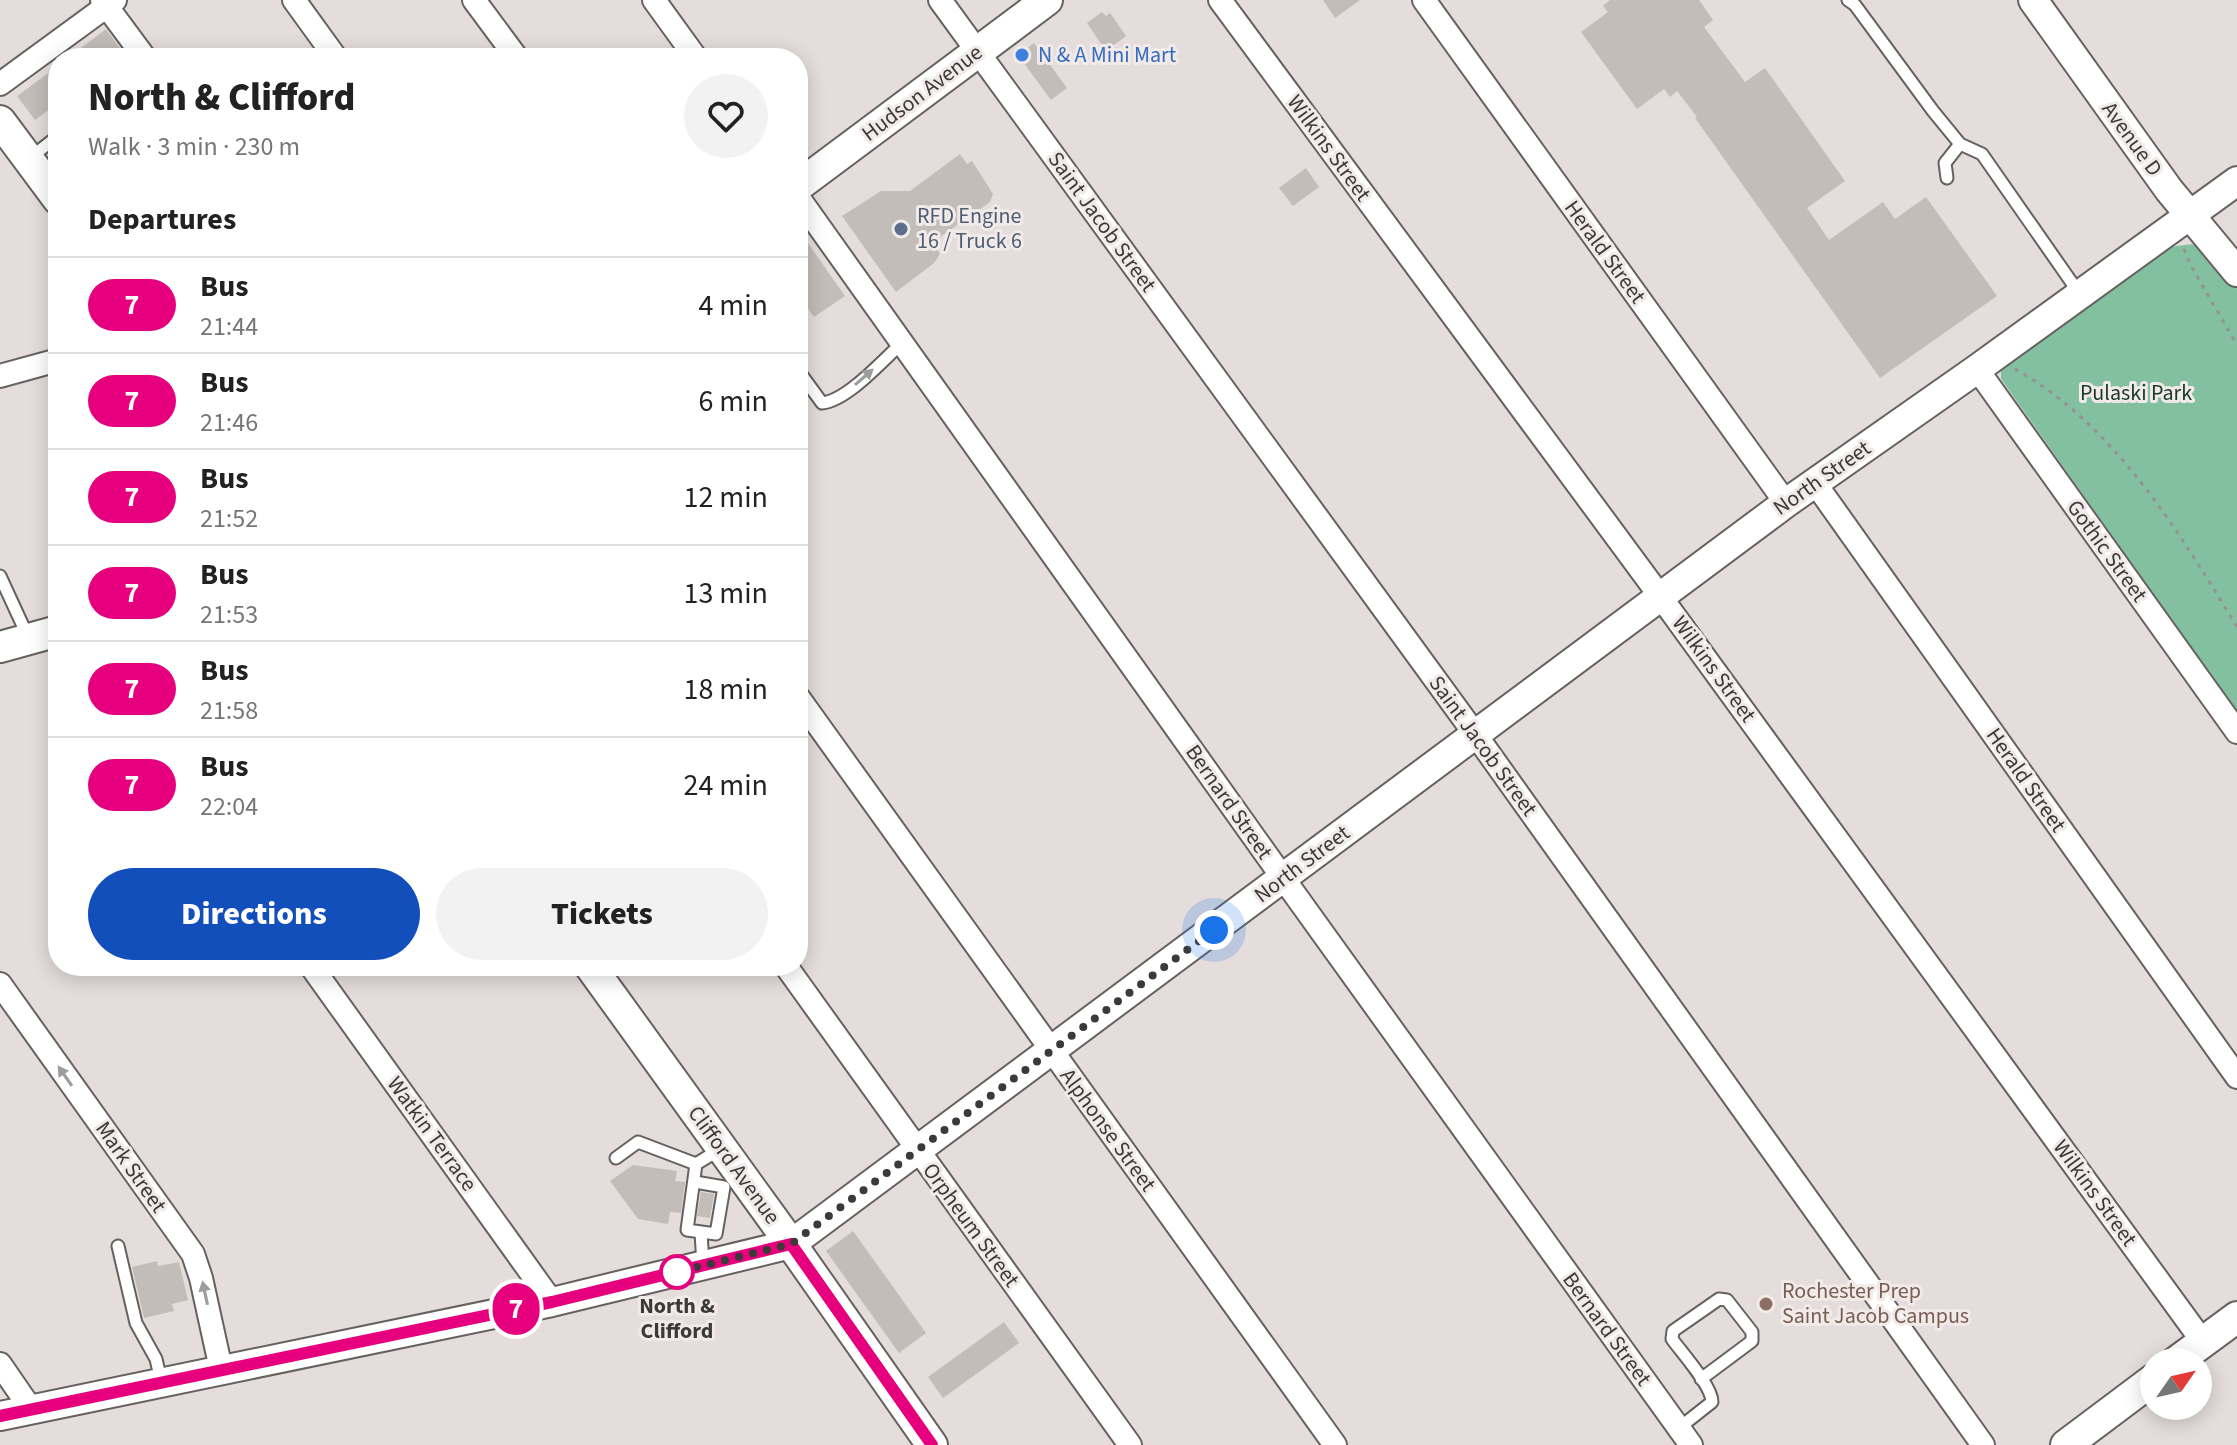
<!DOCTYPE html>
<meta charset="utf-8">
<style>
body{margin:0;font-family:"Source Sans 3",sans-serif;background:#f2f2f2;color:#222;height:100vh;display:flex;flex-direction:column;font-size:30px;white-space:nowrap}
*{box-sizing:border-box;margin:0}
p{font-size:26px;color:#767676}
.icon{flex:none;width:44px;height:44px;fill:none;stroke:currentColor;stroke-width:2;stroke-linecap:round;stroke-linejoin:round}
.map{position:relative;flex:1;overflow:hidden}
.details{position:absolute;left:48px;top:48px;width:760px;height:928px;display:flex;flex-direction:column;background:#fff;border-radius:32px;box-shadow:0 4px 20px #0003}
.details>*{flex:none}
.badge{padding:0 16px;border-radius:26px;font-size:28px;line-height:52px}
.needle{width:52px;rotate:56deg}
.buttons{position:absolute;left:2140px;top:1348px;display:grid;gap:16px}
.buttons a{display:grid;place-items:center;width:72px;height:72px;border-radius:50%;background:#fff;box-shadow:0 4px 20px #0003;font-size:40px}
.you{position:absolute;width:40px;height:40px;margin:-20px;border:6px solid #fff;border-radius:50%;background:#1a73e8;box-shadow:0 0 0 12px #1a73e833}
.map>.badge{position:absolute;translate:-50% -50%;box-shadow:0 0 0 4px #fff}
h2{padding:0 40px;font-size:30px;line-height:72px}
.round{display:grid;place-items:center;flex:none;width:84px;height:84px;border-radius:42px;background:#f2f2f2}
.overview{display:flex;align-items:center;justify-content:space-between;height:136px;padding:0 40px}
h1{font-size:38px;font-weight:800;line-height:60px}
.button{display:flex;gap:16px;margin-top:auto;padding:16px 40px}
.button a{flex:1;height:92px;border-radius:48px;background:#134fbb;color:#fff;font-size:32px;font-weight:800;line-height:92px;text-align:center}
.button a+a{background:#f2f2f2;color:#222}
ul{padding:0;list-style:none}
li{display:flex;align-items:center;gap:24px;height:96px;padding:0 40px;border-top:2px solid #e0e0e0}
li div{flex:1}
li b{display:block;font-size:30px}
li em{font-style:normal}
li .badge{min-width:88px;font-weight:700;text-align:center}
.map>svg:first-child{display:block}
.green{fill:#83c09f}
.building{fill:#c3bdba}
.lines{fill:none;stroke-linecap:round;stroke-linejoin:round}
.service-casing{stroke:#66615f;stroke-width:15}
.minor-casing{stroke:#66615f;stroke-width:26}
.tertiary-casing{stroke:#66615f;stroke-width:32}
.secondary-casing{stroke:#66615f;stroke-width:34}
.path{stroke:#969290;stroke-width:3;stroke-dasharray:4 6;stroke-linecap:butt}
.service{stroke:#fff;stroke-width:11}
.minor{stroke:#fff;stroke-width:22}
.tertiary{stroke:#fff;stroke-width:28}
.secondary{stroke:#fff;stroke-width:30}
.oneway{fill:#9e9c9c}
.line-casing{stroke:#fff;stroke-width:18}
.line{stroke:#e6007e;stroke-width:12}
.walk{stroke:#3c3a39;stroke-width:8;stroke-dasharray:0 14.4}
.shop-dot{fill:#3f7fe0;stroke:#f1eae8;stroke-width:3}
.service-dot{fill:#5c6f8a;stroke:#f1eae8;stroke-width:3}
.stop-dot{fill:#fff;stroke:#e6007e;stroke-width:4}
.education-dot{fill:#8d6e63;stroke:#f1eae8;stroke-width:3}
.labels{text-anchor:middle;dominant-baseline:central;stroke-width:6;stroke-linejoin:round;paint-order:stroke}
.shop-label{font-size:22px;fill:#366cbe;stroke:#f1eae8;text-anchor:start}
.street-label{font-size:22px;fill:#3c3a39;stroke:#f1eae8}
.service-label{font-size:22px;fill:#4e5e75;stroke:#f1eae8;text-anchor:start}
.park-label{font-size:22px;fill:#193a2a;stroke:#f1eae8}
.education-label{font-size:22px;fill:#785e54;stroke:#f1eae8;text-anchor:start}
.stop-label{font-size:22px;font-weight:bold;fill:#3c3a39;stroke:#f1eae8}
</style>
<div class="map">
<svg width="2237" height="1445" viewBox="0 0 2237 1445">
<rect width="100%" height="100%" fill="#e4dddb"/>
<path class="green" d="M2192,244L2213,259L2237,289V712L2001,379V367L2170,247Z"/>
<g class="building">
<path d="M1323,0H1360L1335,18Z"/>
<path d="M1610,0H1699L1713,20L1704,27L1745,82L1765,68L1845,181L1807,208L1829,240L1883,202L1895,219L1926,197L1997,296L1880,378L1695,118L1697,117L1677,91L1670,97L1664,89L1637,109L1581,32L1608,12L1603,6Z"/>
<path d="M1102,12L1106,16L1110,13L1126,36L1106,51L1087,23Z"/>
<path d="M106,29L124,54L118,58H68Z"/>
<path d="M1034,43L1067,88L1051,100L1018,55Z"/>
<path d="M58,66V103L35,120L17,96Z"/>
<path d="M960,154L967,164L972,161L993,194L990,202L933,242L940,254L934,263L896,292L842,216L881,191H910Z"/>
<path d="M1306,168L1319,187L1293,206L1279,188Z"/>
<path d="M798,229L845,296L814,317L798,294Z"/>
<path d="M633,1165L677,1171L675,1181L685,1182L681,1213L670,1212L668,1224L638,1219L610,1181Z"/>
<path d="M701,1192L714,1194L710,1218L697,1216Z"/>
<path d="M853,1231L926,1333L899,1353L826,1251Z"/>
<path d="M157,1261L158,1266L179,1262L188,1300L172,1304L174,1311L144,1318L132,1267Z"/>
<path d="M1004,1322L1019,1343L943,1398L928,1377Z"/>
</g>
<g class="lines">
<g class="service-casing">
<g id="service">
<path d="M1848,0L1855,5L1933,111L1960,144L1982,154L2079,293"/>
<path d="M30,158L58,136"/>
<path d="M1947,178L1945,163L1960,144"/>
<path d="M798,370L822,403C847,401 883,360 902,343"/>
<path d="M0,576L29,639"/>
<path d="M616,1158L638,1142L696,1164"/>
<path d="M695,1182L724,1187L716,1234L687,1230L696,1164L722,1148"/>
<path d="M701,1233L703,1264"/>
<path d="M118,1246L136,1323L156,1359L161,1381"/>
<path d="M1679,1428L1712,1402C1712,1386 1682,1353 1672,1339L1673,1331L1719,1299L1727,1300L1752,1332V1341L1701,1379"/>
</g>
</g>
<g class="minor-casing">
<g id="minor">
<path d="M102,0L145,58"/>
<path d="M294,0L336,58"/>
<path d="M474,0L517,58"/>
<path d="M654,0L696,58"/>
<path d="M940,0L1475,734L1983,1445"/>
<path d="M1220,0L1660,596L2203,1342"/>
<path d="M1424,0L1786,503"/>
<path d="M0,84L115,0"/>
<path d="M798,197L1283,878L1691,1445"/>
<path d="M1977,369L2237,732"/>
<path d="M0,376L58,360"/>
<path d="M1815,483L2237,1077"/>
<path d="M798,697L1335,1445"/>
<path d="M311,966L552,1302"/>
<path d="M786,966L1130,1445"/>
<path d="M0,984L193,1254L201,1278L221,1369"/>
<path d="M0,1364L31,1409"/>
</g>
</g>
<g class="tertiary-casing">
<g id="tertiary">
<path d="M2033,0L2169,190L2237,272"/>
<path d="M0,1416L552,1302L791,1244L1786,503L1977,369L2237,181"/>
</g>
</g>
<g class="secondary-casing">
<g id="secondary">
<path d="M0,121L58,199"/>
<path d="M798,186L1047,0"/>
<path d="M0,647L58,631"/>
<path d="M590,966L791,1244L932,1445"/>
<path d="M2176,1362L2237,1317"/>
<path d="M2066,1445L2154,1379"/>
</g>
</g>
<g class="path">
<path d="M2184,249L2191,266L2237,345"/>
<path d="M2015,369C2115,425 2179,532 2237,627"/>
</g>
<use href="#service" class="service"/>
<use href="#minor" class="minor"/>
<use href="#tertiary" class="tertiary"/>
<use href="#secondary" class="secondary"/>
</g>
<defs><path id="oneway-solid" d="M-6-.8H1V-3.2L6.5 0L1 3.2V.8H-6Z" transform="scale(2)"/></defs>
<g class="oneway">
<use href="#oneway-solid" transform="translate(864 377) rotate(-41)"/>
<use href="#oneway-solid" transform="translate(65 1076) rotate(-125)"/>
<use href="#oneway-solid" transform="translate(205 1293) rotate(-102)"/>
</g>
<g class="lines">
<g class="line-casing">
<path id="line" d="M0,1416L552,1302L791,1244L932,1445"/>
</g>
<use href="#line" class="line"/>
<path class="walk" d="M677,1272L673,1273L791,1244L1214,930"/>
</g>
<circle class="shop-dot" cx="1022" cy="55" r="8"/>
<circle class="service-dot" cx="901" cy="229" r="8"/>
<circle class="stop-dot" cx="677" cy="1272" r="16"/>
<circle class="education-dot" cx="1766" cy="1304" r="8"/>
<g class="labels">
<g class="shop-label">
<text x="1038" y="55">N &amp; A Mini Mart</text>
</g>
<g class="street-label">
<text transform="translate(922 93) rotate(-37)">Hudson Avenue</text>
<text transform="translate(2132 139) rotate(54)">Avenue D</text>
<text transform="translate(1329 148) rotate(54)">Wilkins Street</text>
<text transform="translate(1102 222) rotate(54)">Saint Jacob Street</text>
<text transform="translate(1605 252) rotate(54)">Herald Street</text>
<text transform="translate(1822 478) rotate(-35)">North Street</text>
<text transform="translate(2107 551) rotate(54)">Gothic Street</text>
<text transform="translate(1714 669) rotate(54)">Wilkins Street</text>
<text transform="translate(1483 746) rotate(54)">Saint Jacob Street</text>
<text transform="translate(2026 780) rotate(55)">Herald Street</text>
<text transform="translate(1229 802) rotate(55)">Bernard Street</text>
<text transform="translate(1302 864) rotate(-37)">North Street</text>
<text transform="translate(1108 1130) rotate(54)">Alphonse Street</text>
<text transform="translate(432 1134) rotate(54)">Watkin Terrace</text>
<text transform="translate(734 1165) rotate(54)">Clifford Avenue</text>
<text transform="translate(131 1167) rotate(55)">Mark Street</text>
<text transform="translate(2095 1193) rotate(54)">Wilkins Street</text>
<text transform="translate(971 1225) rotate(54)">Orpheum Street</text>
<text transform="translate(1607 1329) rotate(54)">Bernard Street</text>
</g>
<g class="service-label">
<text x="917" y="216">RFD Engine<tspan x="917" dy="25">16 / Truck 6</tspan></text>
</g>
<g class="park-label">
<text x="2136" y="393">Pulaski Park</text>
</g>
<g class="education-label">
<text x="1782" y="1291">Rochester Prep<tspan x="1782" dy="25">Saint Jacob Campus</tspan></text>
</g>
<g class="stop-label">
<text x="677" y="1306">North &amp;<tspan x="677" dy="25">Clifford</tspan></text>
</g>
</g>
</svg>
<div class="buttons">
<a><svg class="needle" viewBox="-14 -14 28 28"><path d="M0-13l5 13h-10z" fill="#e53935"/><path d="M0 13l5-13h-10z" fill="#767676"/></svg></a>
</div>
<div class="you" style="left:1214px;top:930px"></div>
<b class="badge" style="left:516px;top:1309px;background:#e6007e;color:#fff">7</b>
<section class="details">
<div class="overview"><div><h1>North &amp; Clifford</h1><p>Walk · 3 min · 230 m</p></div><a class="round"><svg class="icon" aria-label="heart" viewBox="0 0 24 24"><path d="M12 20l-8-8c-3-5 5-10 8-4 3-6 11-1 8 4z"/></svg></a></div>
<h2>Departures</h2>
<ul>
<li><span class="badge" style="background:#e6007e;color:#fff">7</span><div><b>Bus</b><p>21:44</p></div><em>4 min</em></li>
<li><span class="badge" style="background:#e6007e;color:#fff">7</span><div><b>Bus</b><p>21:46</p></div><em>6 min</em></li>
<li><span class="badge" style="background:#e6007e;color:#fff">7</span><div><b>Bus</b><p>21:52</p></div><em>12 min</em></li>
<li><span class="badge" style="background:#e6007e;color:#fff">7</span><div><b>Bus</b><p>21:53</p></div><em>13 min</em></li>
<li><span class="badge" style="background:#e6007e;color:#fff">7</span><div><b>Bus</b><p>21:58</p></div><em>18 min</em></li>
<li><span class="badge" style="background:#e6007e;color:#fff">7</span><div><b>Bus</b><p>22:04</p></div><em>24 min</em></li>
</ul>
<div class="button"><a>Directions</a><a>Tickets</a></div>
</section>
</div>
